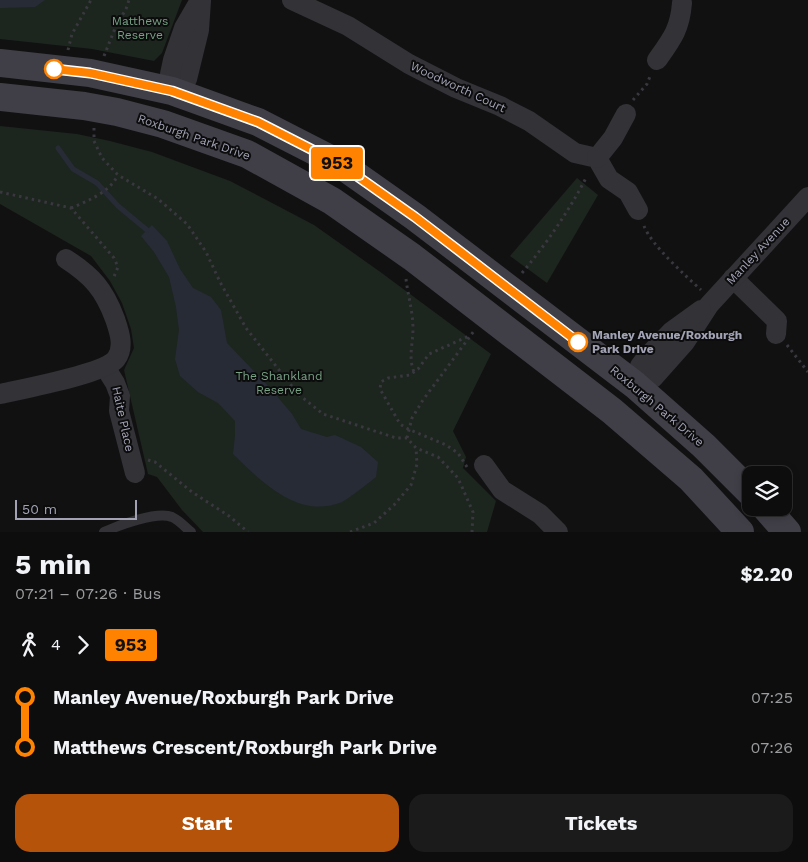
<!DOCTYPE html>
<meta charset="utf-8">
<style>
body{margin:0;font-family:"Work Sans",sans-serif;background:#1b1b1c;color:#f1f3f6;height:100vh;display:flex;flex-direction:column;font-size:19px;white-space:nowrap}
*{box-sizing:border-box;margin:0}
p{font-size:16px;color:#9a9c9e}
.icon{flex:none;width:28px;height:28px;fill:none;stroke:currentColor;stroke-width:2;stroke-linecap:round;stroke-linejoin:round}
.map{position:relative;height:532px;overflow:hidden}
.sheet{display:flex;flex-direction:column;background:#0d0d0e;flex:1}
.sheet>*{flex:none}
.badge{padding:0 10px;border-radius:4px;font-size:18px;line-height:32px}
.tools{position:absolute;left:742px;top:466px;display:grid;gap:10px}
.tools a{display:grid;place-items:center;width:50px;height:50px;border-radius:10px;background:#0d0d0e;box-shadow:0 2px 8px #0003,0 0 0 1px #2d2d2e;font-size:25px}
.scale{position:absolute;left:15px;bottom:12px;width:122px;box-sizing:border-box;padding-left:5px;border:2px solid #a1a2b4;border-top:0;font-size:14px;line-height:18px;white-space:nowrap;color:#a1a2b4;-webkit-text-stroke:4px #0c0c0d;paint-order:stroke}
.map>.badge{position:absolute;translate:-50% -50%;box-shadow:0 0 0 2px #fff}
.legs{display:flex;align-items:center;gap:8px;height:55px;padding:0 15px;font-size:16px}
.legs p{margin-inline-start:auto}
.summary{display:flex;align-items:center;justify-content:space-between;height:85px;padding:0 15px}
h1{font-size:28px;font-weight:700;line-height:38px}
.cta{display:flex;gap:10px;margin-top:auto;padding:10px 15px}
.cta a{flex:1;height:58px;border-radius:15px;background:#b45309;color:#fff;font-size:20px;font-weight:700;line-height:58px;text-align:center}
.cta a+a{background:#1b1b1c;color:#f1f3f6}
ul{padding:0 15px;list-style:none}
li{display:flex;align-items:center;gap:18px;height:50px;font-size:19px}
li i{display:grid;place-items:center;width:8px;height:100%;margin:0 6px;background:currentColor}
li i::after{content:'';width:12px;height:12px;margin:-6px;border:4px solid;border-radius:50%;background:#0d0d0e}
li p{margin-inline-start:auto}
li:first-child i{background:linear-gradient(#0000 50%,currentColor 0)}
li:last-child i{background:linear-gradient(currentColor 50%,#0000 0)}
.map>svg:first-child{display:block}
.green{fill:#1d251f}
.water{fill:#272b36}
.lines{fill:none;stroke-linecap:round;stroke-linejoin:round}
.stream{stroke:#272b36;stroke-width:5}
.path{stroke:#38383e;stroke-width:3;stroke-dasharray:2.5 4;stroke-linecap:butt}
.lane{stroke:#323237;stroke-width:10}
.street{stroke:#323237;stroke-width:20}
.secondary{stroke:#403f47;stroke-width:28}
.line-1-casing{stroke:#fff;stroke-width:11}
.line-1{stroke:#ff8200;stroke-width:8}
.stop-1-dot{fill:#fff;stroke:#ff8200;stroke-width:2.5}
.labels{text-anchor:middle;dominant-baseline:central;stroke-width:4;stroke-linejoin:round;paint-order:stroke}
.park-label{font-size:12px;fill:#77a084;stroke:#0c0c0d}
.street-label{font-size:12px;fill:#a1a2b4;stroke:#0c0c0d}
.stop-label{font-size:12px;font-weight:bold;fill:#a1a2b4;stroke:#0c0c0d;text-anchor:start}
</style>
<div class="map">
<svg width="808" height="532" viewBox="0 0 808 532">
<rect width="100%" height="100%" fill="#111112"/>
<g class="green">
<path d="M0,0H182L162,53L154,61L92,49L0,39Z"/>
<path d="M0,126L77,134L110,141L152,152L230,181L314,225L379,271L491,354L453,431L466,457L463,468L496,501L487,532H203L182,510L157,477L148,474L124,370L134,348L131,329L122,303L110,281L91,256L0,204Z"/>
<path d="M577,178L598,195L547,283L510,256Z"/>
</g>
<g class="water">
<path d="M0,0H45L35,7L2,8H0Z"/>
<path d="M152,225L167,241L180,269L193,288L211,297L221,310L227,343L270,388L292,414L301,429L327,437L335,435L361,447L378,462L376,477C367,484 351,497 342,502C298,520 261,481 233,454L235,436V421L218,403L198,392L180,376L175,359L179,330L176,307L169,277L154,252L141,236Z"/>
</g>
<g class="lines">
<path class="stream" d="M58,148L73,169L97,183L118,206L147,230"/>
<g class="path">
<path d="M68,50L72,34L91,0"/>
<path d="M104,56L116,26L126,9L129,0"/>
<path d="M633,100L647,84L651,74"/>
<path d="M94,128V141L102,158L118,175L158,199L187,224L206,252L220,282L246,328L298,394L323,414L396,438H407L416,448L438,457L458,478L473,512L472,532"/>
<path d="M0,192L71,208L114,258L118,267L113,279"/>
<path d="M71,208C88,201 110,192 118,175"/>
<path d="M644,226C652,246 685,275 701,290"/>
<path d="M522,273C547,243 569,211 587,176"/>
<path d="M406,279C408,296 413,312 413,329C413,344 408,357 414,372"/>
<path d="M787,345L808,372"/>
<path d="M407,438L412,418L423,400L474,331"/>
<path d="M148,460L155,462L192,492L229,516L248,532"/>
<path d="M467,467L458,453L446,445L408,429L400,424L380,389L381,382L388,378L410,375L418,369L429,354L469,336"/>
<path d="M350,532L374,523L394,505L411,485L417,464L416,448"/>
</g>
<path class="lane" d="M104,532C119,525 157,511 172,517C179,520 186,528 191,532"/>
<g class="street">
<path d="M292,0L348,26L409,64L456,88L500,106L529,121L575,153L597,158L609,179L628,192L638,210"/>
<path d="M657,60C672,39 680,29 682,3"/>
<path d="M172,91L187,79L199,30L201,1"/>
<path d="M172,91L170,74L173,60L184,28L199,2"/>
<path d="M597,158L613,138L626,114"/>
<path d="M733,278L777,321L776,334"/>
<path d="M105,367L115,383L120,396L119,411L135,473"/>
<path d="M635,385L653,378L685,342L709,305L808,197"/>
<path d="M635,385L640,366L646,358L672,331L701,310"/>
<path d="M0,394C22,389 104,374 116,359C125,347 119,331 115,319C104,289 92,276 66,259"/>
<path d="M484,465L502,490L540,514L558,532"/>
</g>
<g class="secondary">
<path d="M0,63L90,73L172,91L258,122L340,164L415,217L635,385L704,446L751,493"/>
<path d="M0,97L84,106L117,112L163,124L247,154L332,201L412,257L612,411L691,479L740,532"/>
<path d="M766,508L787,532"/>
</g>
</g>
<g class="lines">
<g class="line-1-casing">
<path id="line-1" d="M54,69L90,73L172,91L258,122L340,164L415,217L578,342"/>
</g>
<use href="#line-1" class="line-1"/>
</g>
<g class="stop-1-dot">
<circle cx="54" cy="69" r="9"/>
<circle cx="578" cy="342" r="9"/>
</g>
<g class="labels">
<g class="park-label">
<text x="140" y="21">Matthews<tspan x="140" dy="14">Reserve</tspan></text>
<text x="279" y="376">The Shankland<tspan x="279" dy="14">Reserve</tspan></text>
</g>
<g class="street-label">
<text transform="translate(458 87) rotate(25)">Woodworth Court</text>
<text transform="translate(194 137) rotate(19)">Roxburgh Park Drive</text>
<text transform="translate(758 251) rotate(-47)">Manley Avenue</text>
<text transform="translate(657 406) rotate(40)">Roxburgh Park Drive</text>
<text transform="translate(123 419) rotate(78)">Haite Place</text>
</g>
<g class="stop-label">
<text x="592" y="335">Manley Avenue/Roxburgh<tspan x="592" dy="14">Park Drive</tspan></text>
</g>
</g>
</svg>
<div class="tools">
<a><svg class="icon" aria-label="layers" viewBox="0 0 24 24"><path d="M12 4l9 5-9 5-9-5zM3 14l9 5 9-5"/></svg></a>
</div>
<div class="scale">50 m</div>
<b class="badge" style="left:337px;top:163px;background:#ff8200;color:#111">953</b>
</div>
<section class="sheet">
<div class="summary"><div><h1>5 min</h1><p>07:21 – 07:26 · Bus</p></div><b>$2.20</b></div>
<div class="legs"><svg class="icon" aria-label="walk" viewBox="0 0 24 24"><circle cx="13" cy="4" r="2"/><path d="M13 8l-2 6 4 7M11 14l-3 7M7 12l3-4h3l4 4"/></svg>4<svg class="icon" aria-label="forward" viewBox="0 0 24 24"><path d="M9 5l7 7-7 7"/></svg><b class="badge" style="background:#ff8200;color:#111">953</b></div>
<ul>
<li><i style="color:#ff8200"></i><b>Manley Avenue/Roxburgh Park Drive</b><p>07:25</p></li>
<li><i style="color:#ff8200"></i><b>Matthews Crescent/Roxburgh Park Drive</b><p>07:26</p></li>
</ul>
<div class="cta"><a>Start</a><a>Tickets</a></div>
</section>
